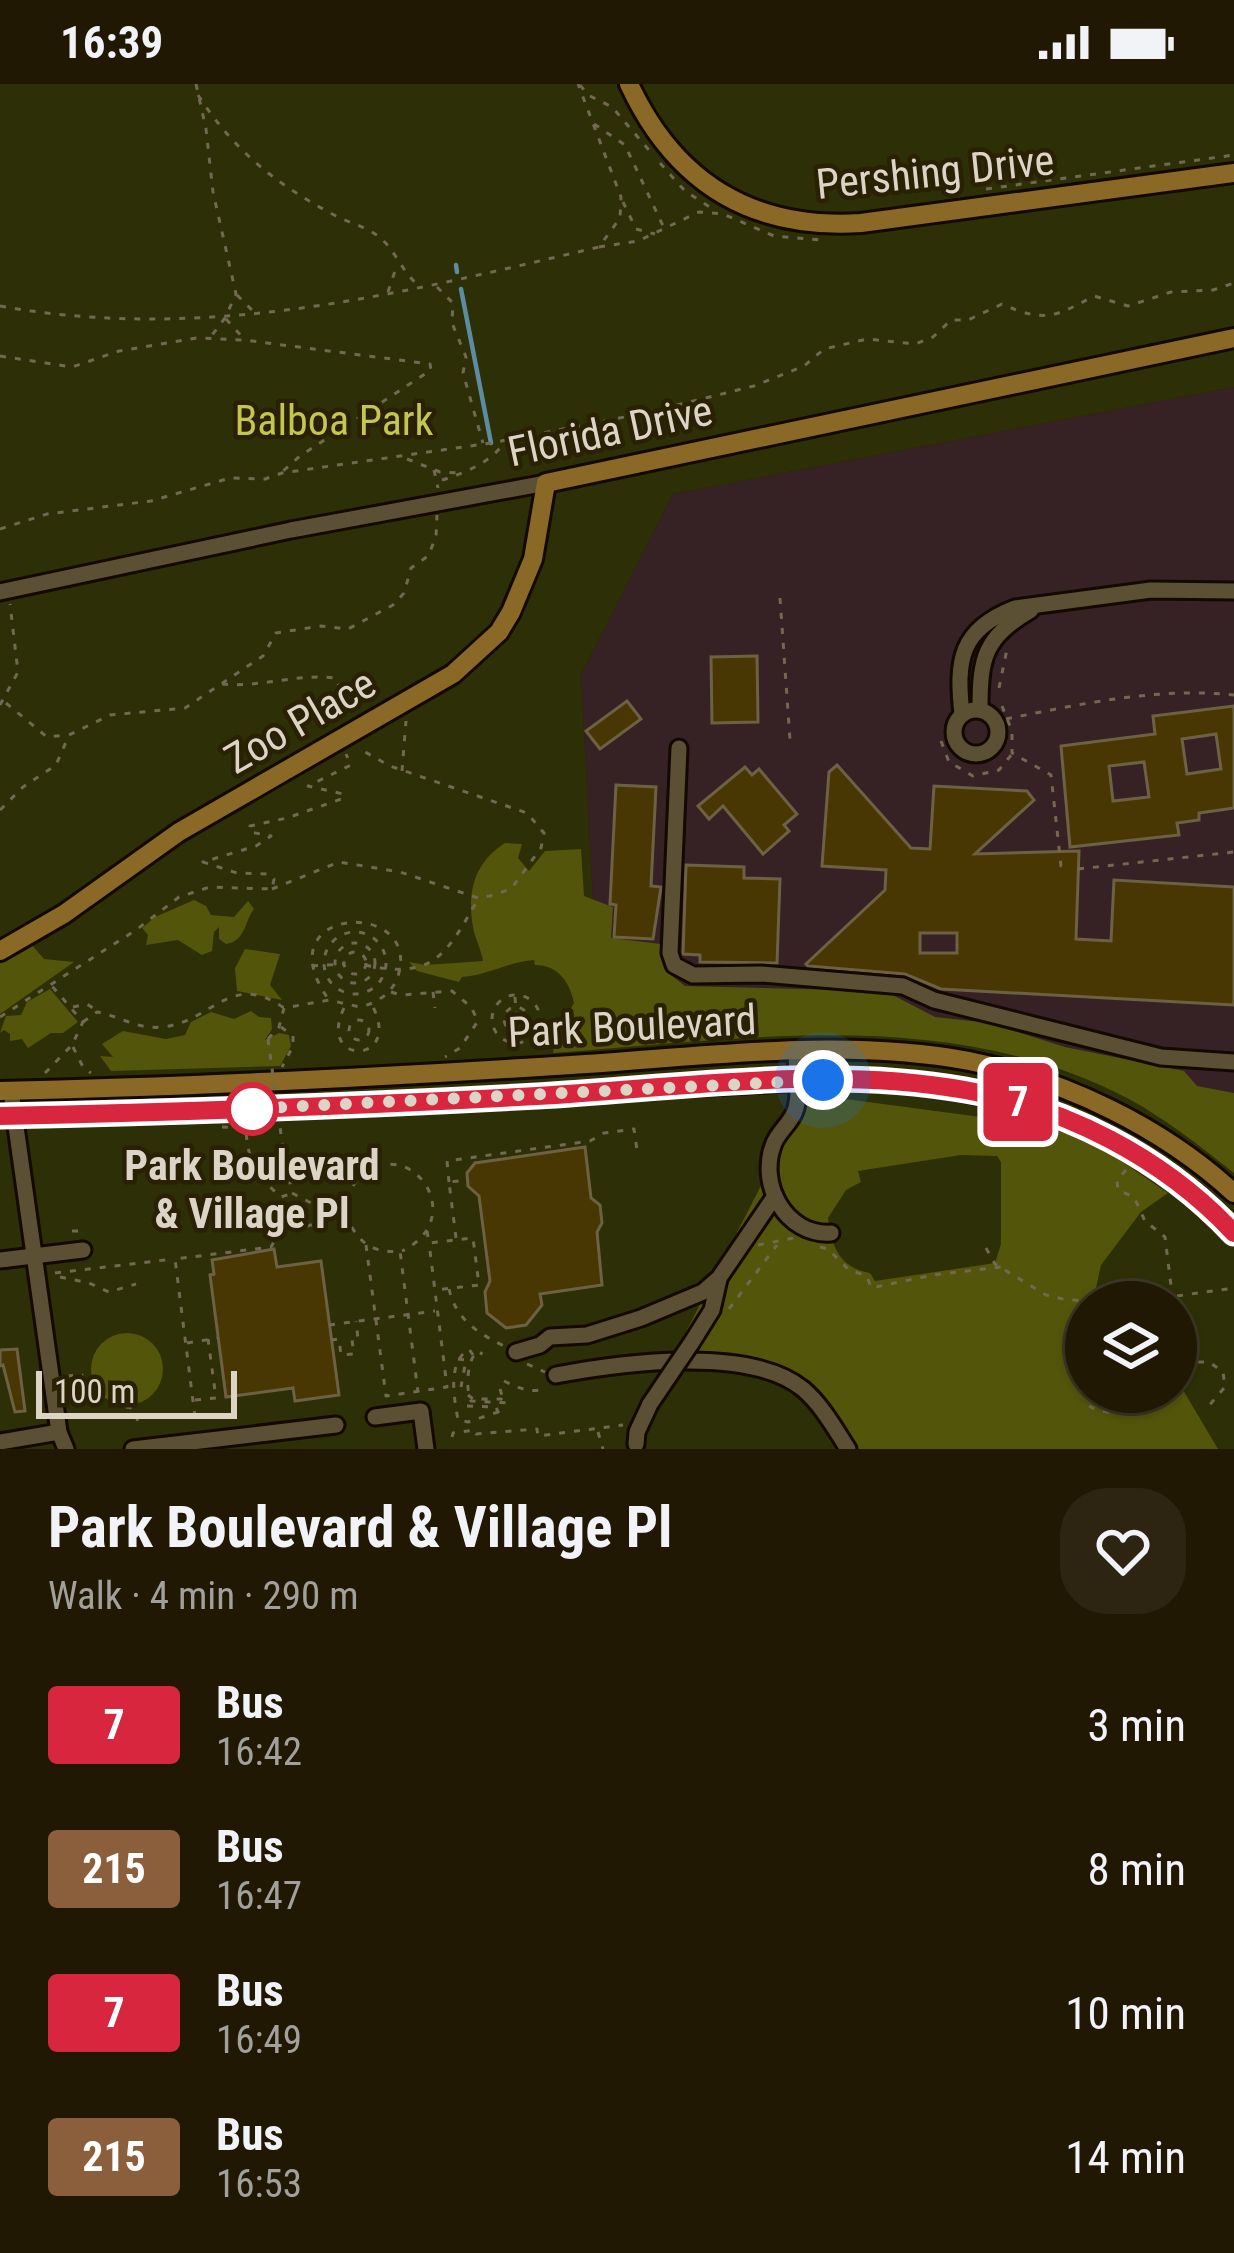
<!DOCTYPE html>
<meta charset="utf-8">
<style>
body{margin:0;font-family:"Roboto Condensed",sans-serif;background:#2d2512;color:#f1f3f6;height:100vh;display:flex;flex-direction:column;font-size:45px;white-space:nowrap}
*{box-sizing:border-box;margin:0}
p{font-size:39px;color:#a2a09a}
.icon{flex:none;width:66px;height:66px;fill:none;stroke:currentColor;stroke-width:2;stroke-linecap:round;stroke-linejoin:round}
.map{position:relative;height:1365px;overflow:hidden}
.drawer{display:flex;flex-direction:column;background:#201803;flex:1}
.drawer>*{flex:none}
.badge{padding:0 24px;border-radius:9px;font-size:42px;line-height:78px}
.tools{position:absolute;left:1065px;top:1197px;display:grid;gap:24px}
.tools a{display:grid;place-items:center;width:132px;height:132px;border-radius:50%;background:#201803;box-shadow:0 3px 9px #0004,0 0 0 3px #3d3725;font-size:60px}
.scale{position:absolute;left:36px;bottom:30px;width:201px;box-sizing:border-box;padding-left:12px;border:6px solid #dcd5c5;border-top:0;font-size:33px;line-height:42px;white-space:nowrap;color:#dcd5c5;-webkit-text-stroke:9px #2a2004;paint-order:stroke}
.you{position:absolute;width:60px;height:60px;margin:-30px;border:9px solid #fff;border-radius:50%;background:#1a73e8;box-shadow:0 0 0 18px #1a73e833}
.map>.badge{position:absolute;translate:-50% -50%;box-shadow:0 0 0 6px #fff}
.round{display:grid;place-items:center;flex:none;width:126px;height:126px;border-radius:48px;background:#2d2512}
.overview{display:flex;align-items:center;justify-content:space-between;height:204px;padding:0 48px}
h1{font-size:57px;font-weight:700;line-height:90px}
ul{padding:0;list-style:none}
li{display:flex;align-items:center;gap:36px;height:144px;padding:0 48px}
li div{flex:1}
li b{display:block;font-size:45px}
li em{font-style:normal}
li .badge{min-width:132px;font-weight:700;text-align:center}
.status{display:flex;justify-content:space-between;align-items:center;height:84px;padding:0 60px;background:#201803;direction:ltr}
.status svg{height:33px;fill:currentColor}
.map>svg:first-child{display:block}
.medical{fill:#362224}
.green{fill:#2d2f06;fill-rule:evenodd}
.forest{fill:#53550b;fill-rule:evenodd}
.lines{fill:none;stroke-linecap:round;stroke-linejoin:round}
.stream{stroke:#5d8ca1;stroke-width:4.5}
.building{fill:#483603;stroke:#6d6144;stroke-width:3;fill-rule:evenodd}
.minor-casing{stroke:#130900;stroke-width:21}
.major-casing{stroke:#130900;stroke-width:24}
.path{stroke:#716951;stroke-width:3;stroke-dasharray:6 9;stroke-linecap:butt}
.minor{stroke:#5c5034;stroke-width:15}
.major{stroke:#8a6927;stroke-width:18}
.minor-bridge-casing{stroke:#130900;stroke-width:21;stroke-linecap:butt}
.path-bridge{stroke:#716951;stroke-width:3;stroke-dasharray:6 9;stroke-linecap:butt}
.minor-bridge{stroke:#5c5034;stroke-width:15}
.line-casing{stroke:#fff;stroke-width:27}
.line{stroke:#d7263d;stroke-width:18}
.walk{stroke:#dcd5c5;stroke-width:12;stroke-dasharray:0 21.6}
.stop-dot{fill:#fff;stroke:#d7263d;stroke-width:6}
.labels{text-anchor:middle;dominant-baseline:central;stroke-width:9;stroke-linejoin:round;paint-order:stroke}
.street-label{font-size:42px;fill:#dcd5c5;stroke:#2a2004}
.park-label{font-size:42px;fill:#c3c74e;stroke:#2a2004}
.stop-label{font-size:42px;font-weight:bold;fill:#dcd5c5;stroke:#2a2004}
</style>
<div class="status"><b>16:39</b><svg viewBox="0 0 49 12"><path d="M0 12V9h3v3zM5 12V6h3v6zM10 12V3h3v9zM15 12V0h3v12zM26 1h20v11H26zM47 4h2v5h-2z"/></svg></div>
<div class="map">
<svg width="1234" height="1365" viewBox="0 0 1234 1365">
<rect width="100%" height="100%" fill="#2a2004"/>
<path class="medical" d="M1234,303V1077L607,956L594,835L581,590L673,410Z"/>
<path class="green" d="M0,0H1234V303L673,410L581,590L594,835L607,956L832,948L962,958L1092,993L1156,1027L1234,1077V1365H0ZM1086,1218H1176V1308H1086Z"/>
<g class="forest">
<path d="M505,759L522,760L518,774L529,787L545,767L581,765L584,812L613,823L611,854L661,860L666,887L685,902L885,907L935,933L989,939L1065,963L1184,987L1197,1002L1234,1009V1089C1200,1062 1167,1036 1129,1015C950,921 746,955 553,969L556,951L574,919C570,898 558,881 535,881L534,876C508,878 488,891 462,893L459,898L417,887L409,878L425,881L483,877C481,866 477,858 474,848C466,811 473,779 505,759Z"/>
<path d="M194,816L206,822L211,831L234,833L248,817L254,825C244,838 246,857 226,860L219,855V843L214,848L212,867L202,871L178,856L146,861L148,851L142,844L155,833Z"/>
<path d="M31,860L44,875L74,878L0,930V878Z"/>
<path d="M245,865L280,870L270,901L282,916L237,907L235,884Z"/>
<path d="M50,905L78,938L63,949H51L28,964L22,955L10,957V950L4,946L0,949L6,932L21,931L27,918Z"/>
<path d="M251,927L259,933L271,934L272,945L265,956L279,949L289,951L291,962L280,982L111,987L100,972L113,973L102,960L123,947L166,955L185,951L191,938L211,928L234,935Z"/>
<path d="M808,1010L1056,1043L1093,1058L1168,1109L1141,1128L1101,1181L1093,1218H1086V1308H1176L1177,1287L1183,1306L1218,1365H848L788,1295L670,1279ZM961,1071L997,1072L1001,1078V1160L995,1179L875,1197L870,1189C838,1183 832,1162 828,1134L846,1106L861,1098L858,1087Z"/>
<circle cx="127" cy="1285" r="36"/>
</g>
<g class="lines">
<g class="stream">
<path d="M456,181L457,188"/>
<path d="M461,205L491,359"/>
</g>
</g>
<g class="building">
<path d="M757,572L758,638L712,639L711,573Z"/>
<path d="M627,617L641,635L600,665L586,647Z"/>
<path d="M1234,622V724L1199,729V736L1177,739L1179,751L1070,763L1061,662L1155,650L1153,632ZM1216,650L1221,685L1187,690L1182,655ZM1144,678L1149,713L1113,717L1109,682Z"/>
<path d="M837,681L911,764L930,765L934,702L1027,707L1034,716L975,770L1079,767L1076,855L1111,857L1114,796L1234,803V921L941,905L905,890L808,882L806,880L885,806L886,786L822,782L829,688ZM920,849H957V869H920Z"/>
<path d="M745,683L752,691L759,685L797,730L784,741L789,747L763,770L723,722L709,735L698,722Z"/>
<path d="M616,701L656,703L651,802L661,803L653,855L614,853L616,821L610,820Z"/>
<path d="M686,781L744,783V794L780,795L777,879L700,878V871L683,870Z"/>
<path d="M585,1063L591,1114L600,1121L602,1139L597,1148L602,1201L540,1210L542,1221L526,1241L506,1244L487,1229L485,1208L490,1197L479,1112L468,1102L467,1089L475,1079Z"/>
<path d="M274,1165L277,1183L321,1177L339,1311L295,1317L293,1304L226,1313L210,1191L214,1190L212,1176Z"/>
<path d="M17,1265L25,1327L15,1328L3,1281L0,1282V1266Z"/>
</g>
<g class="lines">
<g class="minor-casing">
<g id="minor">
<path d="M0,508L291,446L546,399"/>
<circle cx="976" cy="648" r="22"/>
<path d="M980,626C980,573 984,554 1031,526"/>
<path d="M962,630C956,576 960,545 1015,524L1151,506L1234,507"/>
<path d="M679,664L670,869L674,881L693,891L761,890L903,902L934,916L1161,973L1234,978"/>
<path d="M796,969C796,987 801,1010 795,1027C790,1040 779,1047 774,1059C757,1100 786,1152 831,1149"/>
<path d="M11,1007L59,1348L66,1365"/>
<path d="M0,1176L83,1166"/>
<path d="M692,1258L712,1226L719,1195"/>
<path d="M516,1268L540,1261L550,1253L587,1251L641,1234L703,1208L719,1194L775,1112"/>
<path d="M556,1291C620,1279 749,1261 803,1305C822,1321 835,1345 848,1365"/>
<path d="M375,1333L421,1327L426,1365"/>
<path d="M0,1358L59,1348"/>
<path d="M636,1360L637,1348L650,1320"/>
<path d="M133,1365L336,1341"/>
</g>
</g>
<g class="major-casing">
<g id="major">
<path d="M629,0C675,99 752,146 861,139L1234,89"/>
<path d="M0,867L64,830L179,748L453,590L499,548L511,528L533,475L546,399L1234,254"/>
<path d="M0,1007C190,1003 381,993 571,981C701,973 840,953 969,977C1065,996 1162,1043 1234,1109"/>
<path d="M0,1032L327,1022L831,995C979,996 1130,1037 1234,1149"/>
</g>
</g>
<g class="path">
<path d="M196,0L206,45L213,108L236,210L225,234L209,255"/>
<path d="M580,1L588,11L612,23L654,72"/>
<path d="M198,11C235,68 277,101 336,132C350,139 366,143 378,152C396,166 401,187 419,202"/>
<path d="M594,40L625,61L664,144"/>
<path d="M660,79L685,107L716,127"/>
<path d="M986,105L1234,71"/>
<path d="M623,118L636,145L655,150"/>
<path d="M599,163L638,157L699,128L723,130L774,152L822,156"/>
<path d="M437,203L453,219L452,239L466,273L463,289L483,359"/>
<path d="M388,208L396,184"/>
<path d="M237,211L256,230"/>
<path d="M0,222C206,259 399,210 599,163L620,134L621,113L578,0"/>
<path d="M226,235L244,255"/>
<path d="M0,272L72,283L119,267L197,254L244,256L430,280L431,286L300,372L283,387"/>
<path d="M407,375L440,388L461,389"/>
<path d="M434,386L438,404"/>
<path d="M442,396C465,389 491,378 504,359"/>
<path d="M0,445L47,430L151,417L230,394L265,395L282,389L491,359L645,329L754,302L804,282L824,265L867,255L915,260L933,253L951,236H968L1002,220C1044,239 1055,233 1094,212L1128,222L1171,208L1213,206L1234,199"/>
<path d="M780,514L790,656"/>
<path d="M222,600C260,604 298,589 335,594L339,602L327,627L334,639"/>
<path d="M999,604L1007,565"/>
<path d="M6,619L47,653L68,651"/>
<path d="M0,621L18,588L10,520"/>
<path d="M1002,622L1012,647V669L1051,691L1061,782L1068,784"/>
<path d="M1006,635C1081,620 1157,603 1234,611"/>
<path d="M941,657L949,678L973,692L999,686L1012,670"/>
<path d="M402,687L406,637"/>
<path d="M0,726L23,703L56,681L69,651L110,631L185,624L263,572L276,549L321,542L348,545L393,521L404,509L411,484L428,472L436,453L437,431"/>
<path d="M1078,785L1234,768"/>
<path d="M272,805L339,778L400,788L478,814L490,812L511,805L541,764L544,749L527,729L390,682L358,664"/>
<circle cx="355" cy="879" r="31"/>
<circle cx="355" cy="879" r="20"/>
<circle cx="355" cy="879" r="11"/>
<path d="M365,881C434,896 446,871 478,815"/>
<path d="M312,882L343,880"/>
<path d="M391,908L401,911L452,907L471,923L478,937L460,964L445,973"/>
<path d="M433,908L435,924"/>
<circle cx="516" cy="935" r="24"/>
<path d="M515,913L519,970"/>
<circle cx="516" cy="935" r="12"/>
<path d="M73,923L87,920L96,926"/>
<path d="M344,924C316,982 402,981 373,923"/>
<path d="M0,933L136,846L179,813L210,803L272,805L274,795L269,790L237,789L203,778L256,762L271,752L250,748V742L287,734L344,714L343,710L308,702L351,681L346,670"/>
<circle cx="359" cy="946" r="10"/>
<path d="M83,938L97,928C120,932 138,946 162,943C213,938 230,886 284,924"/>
<path d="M281,943L293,952V962L282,983"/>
<path d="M268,955L279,943L284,924L329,916L360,923C376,919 390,911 397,895C427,813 260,820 329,916"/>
<path d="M73,963L83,983L91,989"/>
<path d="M45,989L72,961L83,938L51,901"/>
<path d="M222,1043L246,1044C247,1076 257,1092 281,1113L290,1110"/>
<path d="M283,1065L292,1109L317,1122L329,1135L347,1133C357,1158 373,1170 400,1167L418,1308"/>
<path d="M1126,1086L1117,1096L1118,1106L1134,1113L1145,1137L1165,1153L1173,1218"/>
<path d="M449,1098L447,1077L590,1057L604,1049L634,1045L637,1066"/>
<path d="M347,1131C347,1114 350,1100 364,1090C413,1052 469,1135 402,1167"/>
<path d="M72,1147H80"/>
<path d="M427,1147L429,1159L473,1154L479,1201L436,1206"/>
<path d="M456,1154L449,1098L468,1096"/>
<path d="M275,1155L271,1124L280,1114"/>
<path d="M366,1161L386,1312L447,1303L429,1159"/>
<path d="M758,1161L794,1154"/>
<path d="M820,1163L828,1165L849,1186L867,1192L871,1204L933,1191L1001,1183"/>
<path d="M986,1164L995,1180L1046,1211L1067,1216L1141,1217L1234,1204"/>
<path d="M55,1189L173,1175"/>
<path d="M60,1193L89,1199L109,1208L136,1200"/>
<path d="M449,1205C456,1236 479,1250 506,1263"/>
<path d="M729,1225L777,1161"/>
<path d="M329,1241L435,1227"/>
<path d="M1176,1241L1183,1278L1176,1304"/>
<path d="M331,1256L339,1255L341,1271L354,1270L352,1256L358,1255L356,1237"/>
<path d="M187,1259L218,1254"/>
<path d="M473,1271L469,1265C447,1279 454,1313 458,1336L468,1338L498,1328"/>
<path d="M458,1275L466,1276L461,1303"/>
<path d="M1183,1278H1209L1223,1288L1225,1303L1206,1325"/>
<path d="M527,1280L545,1288"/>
<path d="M67,1292L82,1291L83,1296H91L111,1321L133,1324L139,1340"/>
<path d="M504,1297C519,1304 531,1310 547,1304"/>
<path d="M500,1305L504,1318"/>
<path d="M468,1311L473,1315H501L508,1319L471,1317C466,1307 467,1283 473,1273L478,1275L482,1268"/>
<path d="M195,1316L216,1314L208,1255"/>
<path d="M467,1322L496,1323L498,1328L503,1322"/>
<path d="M1089,1322C1114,1336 1153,1328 1173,1308"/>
<path d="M195,1333L175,1175L271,1163L279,1149L327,1137"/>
<path d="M598,1348L603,1365"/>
<path d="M452,1353L453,1349L475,1346L476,1350L537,1345L538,1352L623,1341"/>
</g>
<use href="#minor" class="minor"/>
<use href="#major" class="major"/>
<g class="minor-bridge-casing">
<path id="minor-bridge" d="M650,1320L692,1258"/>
</g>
<path class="path-bridge" d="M268,955L283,1065"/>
<use href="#minor-bridge" class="minor-bridge"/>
</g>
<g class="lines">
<g class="line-casing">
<path id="line" d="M0,1032C179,1028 358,1022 537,1012C678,1004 825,981 965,1006C1065,1023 1164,1074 1234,1149"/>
</g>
<use href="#line" class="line"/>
<path class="walk" d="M252,1025H245L823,996"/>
</g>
<circle class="stop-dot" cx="252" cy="1025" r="24"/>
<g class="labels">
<g class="street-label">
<text transform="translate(935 88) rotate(-6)">Pershing Drive</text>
<text transform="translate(610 347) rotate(-12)">Florida Drive</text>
<text transform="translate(300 637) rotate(-30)">Zoo Place</text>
<text transform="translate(632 942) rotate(-3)">Park Boulevard</text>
</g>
<g class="park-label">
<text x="334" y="336">Balboa Park</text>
</g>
<g class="stop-label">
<text x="252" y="1081">Park Boulevard<tspan x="252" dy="48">&amp; Village Pl</tspan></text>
</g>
</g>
</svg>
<div class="tools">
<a><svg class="icon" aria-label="layers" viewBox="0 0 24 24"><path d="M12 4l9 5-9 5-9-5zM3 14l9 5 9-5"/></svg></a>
</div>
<div class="scale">100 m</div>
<div class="you" style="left:823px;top:996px"></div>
<b class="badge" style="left:1018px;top:1018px;background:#d7263d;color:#fff">7</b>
</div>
<section class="drawer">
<div class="overview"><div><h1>Park Boulevard &amp; Village Pl</h1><p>Walk · 4 min · 290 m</p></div><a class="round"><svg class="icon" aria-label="heart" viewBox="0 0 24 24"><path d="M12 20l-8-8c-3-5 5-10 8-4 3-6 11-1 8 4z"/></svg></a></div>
<ul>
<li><span class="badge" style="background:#d7263d;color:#fff">7</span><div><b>Bus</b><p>16:42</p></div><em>3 min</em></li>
<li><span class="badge" style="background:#8b5e3c;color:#fff">215</span><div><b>Bus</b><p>16:47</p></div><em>8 min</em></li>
<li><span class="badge" style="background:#d7263d;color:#fff">7</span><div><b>Bus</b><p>16:49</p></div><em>10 min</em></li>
<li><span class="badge" style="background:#8b5e3c;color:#fff">215</span><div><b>Bus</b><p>16:53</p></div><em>14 min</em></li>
</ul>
</section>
